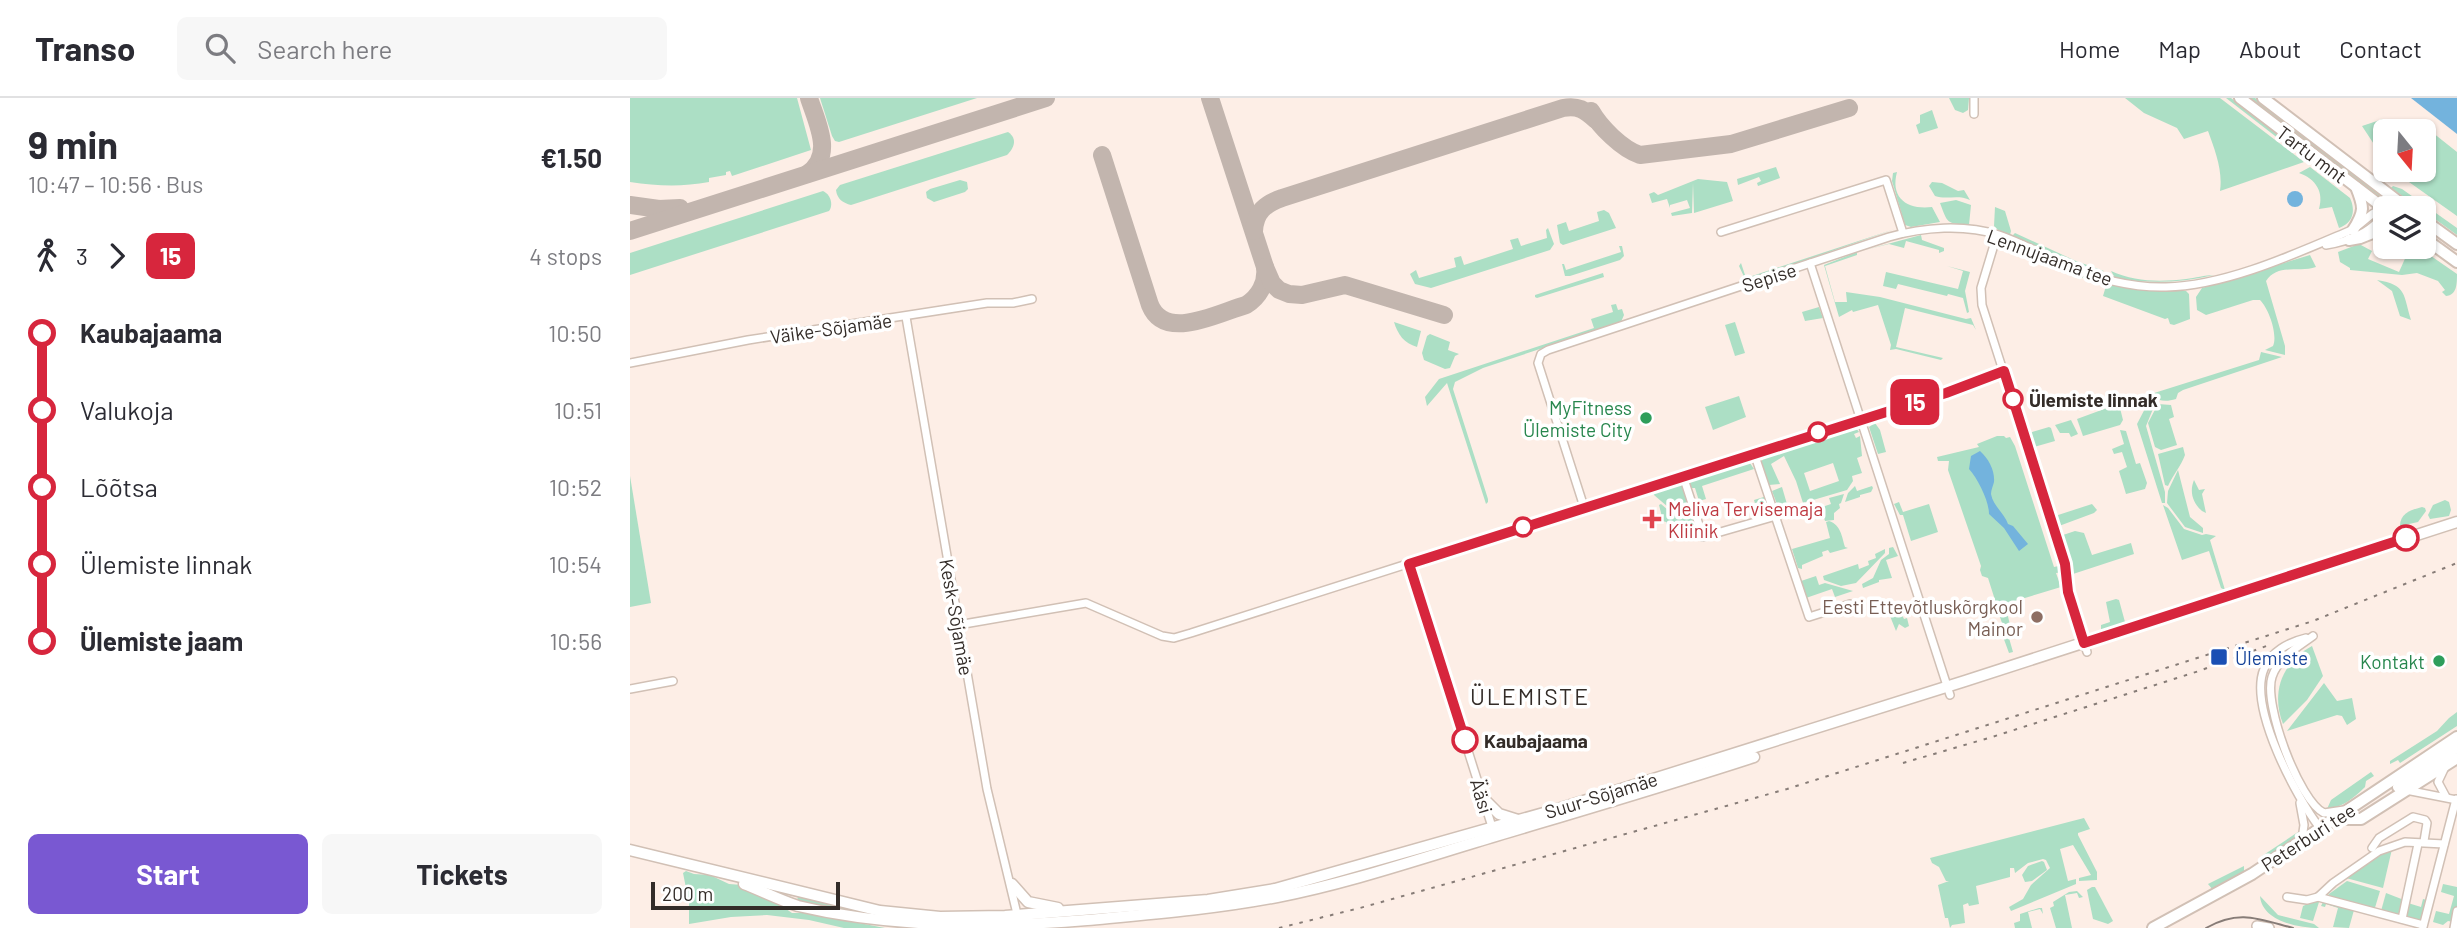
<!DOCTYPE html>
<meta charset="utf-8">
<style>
body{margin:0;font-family:Barlow,sans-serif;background:#f7f7f7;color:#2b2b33;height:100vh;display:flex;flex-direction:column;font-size:26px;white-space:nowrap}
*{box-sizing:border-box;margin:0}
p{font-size:23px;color:#7c7c81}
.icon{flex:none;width:38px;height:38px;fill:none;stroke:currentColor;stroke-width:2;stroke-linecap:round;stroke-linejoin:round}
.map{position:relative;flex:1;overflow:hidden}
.sheet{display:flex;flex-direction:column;background:#fff;width:630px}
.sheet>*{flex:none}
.badge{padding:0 14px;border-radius:10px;font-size:24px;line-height:46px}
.needle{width:46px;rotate:162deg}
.controls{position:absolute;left:1743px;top:21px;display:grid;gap:14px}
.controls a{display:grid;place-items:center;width:63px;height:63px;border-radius:10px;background:#fff;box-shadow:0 2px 5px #0004;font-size:35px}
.scale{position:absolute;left:21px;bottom:18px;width:189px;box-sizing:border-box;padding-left:7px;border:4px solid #332c28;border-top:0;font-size:19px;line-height:24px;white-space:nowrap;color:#332c28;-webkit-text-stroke:5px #fff;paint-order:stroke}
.map>.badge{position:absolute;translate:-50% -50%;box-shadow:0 0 0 4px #fff}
.legs{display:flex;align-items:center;gap:10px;height:77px;padding:0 28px;font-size:23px}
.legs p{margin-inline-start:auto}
.headline{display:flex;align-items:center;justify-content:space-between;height:119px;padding:0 28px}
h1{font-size:38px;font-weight:700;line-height:52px}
.action{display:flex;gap:14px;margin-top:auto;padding:14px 28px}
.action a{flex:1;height:80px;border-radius:10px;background:#7958d2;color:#fff;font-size:28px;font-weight:700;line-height:80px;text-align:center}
.action a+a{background:#f7f7f7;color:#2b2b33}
ul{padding:0 28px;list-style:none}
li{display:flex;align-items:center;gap:24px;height:77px;font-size:26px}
li i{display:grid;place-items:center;width:10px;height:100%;margin:0 9px;background:currentColor}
li i::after{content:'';width:18px;height:18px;margin:-9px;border:5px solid;border-radius:50%;background:#fff}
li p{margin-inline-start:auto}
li:first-child i{background:linear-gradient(#0000 50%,currentColor 0)}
li:last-child i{background:linear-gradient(currentColor 50%,#0000 0)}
header{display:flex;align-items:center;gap:42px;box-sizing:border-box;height:98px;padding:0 35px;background:#fff;border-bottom:2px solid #e1e1e2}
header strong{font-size:33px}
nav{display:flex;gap:38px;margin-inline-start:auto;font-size:24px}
.search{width:490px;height:63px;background:#f7f7f7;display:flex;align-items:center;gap:18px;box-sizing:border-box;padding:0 24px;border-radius:10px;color:#7c7c81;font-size:26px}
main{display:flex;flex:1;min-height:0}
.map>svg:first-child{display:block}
.green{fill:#acdfc5;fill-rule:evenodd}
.water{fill:#73b3dd}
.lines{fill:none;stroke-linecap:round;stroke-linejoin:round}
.taxiway{stroke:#c2b5ae;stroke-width:18}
.minor-casing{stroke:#d1c0b5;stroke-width:10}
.tertiary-casing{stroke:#d1c0b5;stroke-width:12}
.secondary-casing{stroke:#d1c0b5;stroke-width:13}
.trunk-casing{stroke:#d1c0b5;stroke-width:14}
.minor{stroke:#fff;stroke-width:7}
.tertiary{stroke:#fff;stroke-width:9}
.secondary{stroke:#fff;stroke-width:10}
.trunk{stroke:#fff;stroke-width:10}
.tram{stroke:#877c77;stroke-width:2}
.rail{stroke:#877c77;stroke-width:2;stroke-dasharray:3.5 7;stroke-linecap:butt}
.line-1-casing{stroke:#fff;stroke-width:16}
.line-1{stroke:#d7263d;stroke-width:10}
.stop-1-dot{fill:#fff;stroke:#d7263d;stroke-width:3.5}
.leisure-dot{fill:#2e9e5b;stroke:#fff;stroke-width:2.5}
.health-dot{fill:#e0444e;stroke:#fff;stroke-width:2.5}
.education-dot{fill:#8d6e63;stroke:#fff;stroke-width:2.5}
.transit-dot{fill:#1a4fb4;stroke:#fff;stroke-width:2.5}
.labels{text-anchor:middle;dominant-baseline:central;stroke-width:7;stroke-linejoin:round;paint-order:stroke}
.street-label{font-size:19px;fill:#332c28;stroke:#fff}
.stop-label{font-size:19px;font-weight:bold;fill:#332c28;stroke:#fff;text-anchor:start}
.leisure-label{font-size:19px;fill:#27864d;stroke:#fff;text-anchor:end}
.health-label{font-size:19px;fill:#be3a42;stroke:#fff;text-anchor:start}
.education-label{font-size:19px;fill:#785e54;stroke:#fff;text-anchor:end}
.transit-label{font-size:19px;fill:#164399;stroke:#fff;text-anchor:start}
.quarter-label{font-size:23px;letter-spacing:2px;fill:#332c28;stroke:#fff}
</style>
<header>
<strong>Transo</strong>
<div class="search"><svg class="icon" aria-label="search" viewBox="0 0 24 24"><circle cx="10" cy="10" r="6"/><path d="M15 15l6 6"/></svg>Search here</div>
<nav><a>Home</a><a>Map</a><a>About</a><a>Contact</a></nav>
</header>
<main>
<section class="sheet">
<div class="headline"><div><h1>9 min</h1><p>10:47 – 10:56 · Bus</p></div><b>€1.50</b></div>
<div class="legs"><svg class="icon" aria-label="walk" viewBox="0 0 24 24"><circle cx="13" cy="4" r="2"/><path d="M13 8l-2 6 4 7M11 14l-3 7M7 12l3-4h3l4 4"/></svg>3<svg class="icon" aria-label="forward" viewBox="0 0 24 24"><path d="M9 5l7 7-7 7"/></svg><b class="badge" style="background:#d7263d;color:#fff">15</b><p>4 stops</p></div>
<ul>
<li><i style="color:#d7263d"></i><b>Kaubajaama</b><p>10:50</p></li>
<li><i style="color:#d7263d"></i><span>Valukoja</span><p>10:51</p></li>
<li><i style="color:#d7263d"></i><span>Lõõtsa</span><p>10:52</p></li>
<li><i style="color:#d7263d"></i><span>Ülemiste linnak</span><p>10:54</p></li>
<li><i style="color:#d7263d"></i><b>Ülemiste jaam</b><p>10:56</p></li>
</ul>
<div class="action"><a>Start</a><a>Tickets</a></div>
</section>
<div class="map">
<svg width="1827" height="830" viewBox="0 0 1827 830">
<rect width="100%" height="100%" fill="#fdeee6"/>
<g class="green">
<path d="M0,0H167L181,52L102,78L100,73L96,74V77L79,80V84C52,89 27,88 0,84Z"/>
<path d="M190,0H347L209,44L205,43L202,38Z"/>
<path d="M1319,0H1339L1338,12L1333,15L1325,12Z"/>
<path d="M1495,0H1590L1674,64L1590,93C1593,73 1585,52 1578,33L1554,41L1547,30L1514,15Z"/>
<path d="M1596,0H1601L1669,52L1667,55Z"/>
<path d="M1620,0H1625L1750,96L1749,99Z"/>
<path d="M1302,12L1308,30L1289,36L1286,27L1290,25V17Z"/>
<path d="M1753,21L1793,27L1827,54V118L1762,72H1794V33H1755V63L1732,28Z"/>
<path d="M378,34C388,41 384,50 377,57L221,107C213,105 207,101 206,92L210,87Z"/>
<path d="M1146,69L1150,80L1128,88L1127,85L1131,83L1129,79L1108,87L1107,81Z"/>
<path d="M1680,69L1720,100C1726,113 1723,125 1709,130L1702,109L1689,111C1694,94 1686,81 1669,75Z"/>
<path d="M1267,74C1260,100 1277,112 1302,109L1310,124L1281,129L1275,127L1262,83L1263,75Z"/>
<path d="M1068,81L1097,84L1103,103L1064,115L1063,85L1062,115L1042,118L1041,115L1060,110L1057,102L1040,107V110L1037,101L1022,105L1019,96L1024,94L1028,97Z"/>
<path d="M330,82L337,84L338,91L335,94L304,104L297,100L296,94L300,91Z"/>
<path d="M1302,84L1312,85L1328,93L1334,92L1340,102C1328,96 1317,102 1305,98L1299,88Z"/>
<path d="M1763,88L1772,91L1827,130V137L1794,113V110H1790L1761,90Z"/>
<path d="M193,93C200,96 204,106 199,113L0,177V155Z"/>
<path d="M1326,102L1341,107L1339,127C1316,125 1318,126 1310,105Z"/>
<path d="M1365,109L1375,113L1381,133L1380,137L1368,132L1364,128Z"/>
<path d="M974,112L979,115L986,130L933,147L930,145L927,127L936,124L939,133L969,123L967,114Z"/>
<path d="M918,130L924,146L920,152L801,190L785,186L780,176L786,172L789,180L826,169L824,160L831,158L834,167L883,151L880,142L888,140L891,148L917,140L916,132Z"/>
<path d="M1265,131L1116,183L1109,168L1111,165L1116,180Z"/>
<path d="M1385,135L1446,163L1474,173L1469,175L1441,165L1382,138Z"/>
<path d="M1291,137L1292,142L1314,150V153L1309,155V152L1276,143L1274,150L1259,146L1235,152Z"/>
<path d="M1379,146L1397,152L1470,186L1377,153Z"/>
<path d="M1729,146L1742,153L1738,161L1769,174L1778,154L1768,149H1788L1827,176C1827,186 1827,197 1816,198L1812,194L1815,192L1808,183L1787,175L1772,177L1720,172V170L1710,164L1708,154Z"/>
<path d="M989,148H992L994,158L990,162L940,178H935L932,166H934L936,172L991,154Z"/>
<path d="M1227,154V157L1195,168L1205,204H1217L1216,194L1250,199L1336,221L1341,220L1346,232L1343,227L1275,210L1266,249L1313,260L1311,262L1266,251L1260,252L1261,247L1248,207L1223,214L1222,212L1209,219L1194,167Z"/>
<path d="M1680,157L1686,169C1669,175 1648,165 1636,183L1655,248V257L1635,252L1643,248C1648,237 1639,211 1630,202H1623L1576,217L1567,212L1566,199L1572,190Z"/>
<path d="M1317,168L1340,174L1335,193L1339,214L1337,215L1333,200L1318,196L1317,198L1268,186L1266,191L1253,188L1256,174L1328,191L1333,173Z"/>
<path d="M1481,173C1505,184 1530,184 1556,181C1565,180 1575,177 1584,177C1550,185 1519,186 1485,180Z"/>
<path d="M973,175L974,179L907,200L905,199V197Z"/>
<path d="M1747,182C1777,187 1773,196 1781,222L1770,218L1762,193Z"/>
<path d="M1479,186L1521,193H1556L1559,196L1560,221L1544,227L1540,226L1538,220L1535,221L1473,198L1476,188Z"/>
<path d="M986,206L988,212L992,211L994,217L991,224L853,270L825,284L823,291L858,401V404L856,406L817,285L797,308L795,299L809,281L964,230L961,221L983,214L981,207Z"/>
<path d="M1189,209L1193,220L1175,223L1172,214Z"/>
<path d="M764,224L791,233L787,249C774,245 768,237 764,224Z"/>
<path d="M1105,224L1115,255L1105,258L1095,227Z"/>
<path d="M800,236L820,244L818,252L829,256L825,258L820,270L815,271L794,262L792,255L797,238Z"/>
<path d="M1631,254L1652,259L1553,292L1548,295L1546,301C1536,304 1530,303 1521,299V296L1629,262Z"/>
<path d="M1109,298L1116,319L1083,332L1075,309Z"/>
<path d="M1520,301L1525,306L1516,328L1535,394V405H1532L1507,326Z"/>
<path d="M1528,306L1541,307L1544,319L1539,321L1547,347L1531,352L1525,349L1518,325Z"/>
<path d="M1485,307L1490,310L1493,322L1490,327L1453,338L1447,321Z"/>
<path d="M1441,322L1448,336L1441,339L1439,335H1430L1425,327Z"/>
<path d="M1245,325L1250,332L1256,354L1248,356L1239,329Z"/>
<path d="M1221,329L1226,330L1229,334L1224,336L1226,340L1230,338L1232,358L1227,360L1232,375L1222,378L1223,383L1217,392L1173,405L1166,383L1154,358L1141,366L1150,386L1139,387L1131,364L1136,357ZM1203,365L1209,383L1180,393L1174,375Z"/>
<path d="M1419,329L1421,330L1425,343L1404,349L1399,335Z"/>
<path d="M1490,332L1496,333L1506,366L1510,365L1517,385L1515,391L1496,396L1489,373L1497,369L1492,354L1484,356L1482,351L1494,346Z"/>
<path d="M1367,338H1374L1376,340L1380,339L1385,348L1424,469L1433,467L1434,474L1426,475L1431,489L1375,506L1381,531L1377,533L1383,554L1379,555L1372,536L1367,532L1372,525L1367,510L1356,507L1365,502L1358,480L1352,478L1350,472L1351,468L1318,372L1319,363H1308L1307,359L1349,349L1347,346Z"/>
<path d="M1553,349L1555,357C1551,368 1543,377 1538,388L1535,387L1528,356Z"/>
<path d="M1113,364L1120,365L1124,371L1072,388L1076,401L1069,403L1065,390H1060L1058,382Z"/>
<path d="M1548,372L1560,419L1573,430V435L1555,429L1537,405L1538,393Z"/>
<path d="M0,378L21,505L0,509Z"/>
<path d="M1564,382L1569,392L1575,391L1572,396L1576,415L1572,413C1563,405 1559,394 1564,382Z"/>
<path d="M1050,384L1053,387L1061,416L1045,415L1024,397L1023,393Z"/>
<path d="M1225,388L1227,393L1242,388L1243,390L1241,394L1230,397V399L1215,404L1218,395Z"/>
<path d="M1152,389L1159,413L1167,411L1170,414L1155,419L1152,410L1148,409L1142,393Z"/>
<path d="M1214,396L1211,405L1209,406L1210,410L1204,415V422L1195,423L1192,413L1183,415L1177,414L1201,406L1199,400Z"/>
<path d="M1137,398L1140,412L1129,419L1124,402Z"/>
<path d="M1815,402L1819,404L1821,412L1819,418L1800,421L1798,417L1803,407Z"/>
<path d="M1269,404L1273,414L1299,406L1308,434L1281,443L1273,417H1270L1264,406Z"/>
<path d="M1031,406L1045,418H1062L1066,430L1063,437L1051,441L1050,436L1043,437L1041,431H1038L1036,424L1033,423L1029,407Z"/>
<path d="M1462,406L1467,412L1464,415L1429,428L1425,418Z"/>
<path d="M1533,407L1538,410L1554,431L1572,437L1576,436L1586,438L1580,442L1595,492L1591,490L1579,453L1552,462Z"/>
<path d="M1792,409L1795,410L1796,413L1788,424L1770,428C1770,415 1781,412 1792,409Z"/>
<path d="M1199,423C1211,427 1212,439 1215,449L1218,450L1200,455L1198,452L1192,454L1193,458L1172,467V471L1168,470L1162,451L1200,440L1196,424Z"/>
<path d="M1445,433L1454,435L1462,457L1501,445L1504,456L1443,476L1430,438Z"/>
<path d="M1263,449L1268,458L1256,462L1262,480L1249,482V484L1233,490L1232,486L1243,480L1251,462L1259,456V450Z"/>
<path d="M1255,451V455L1226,485L1211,488L1194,482L1193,478L1228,466L1229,471L1239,467L1238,463L1246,460L1245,456Z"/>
<path d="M1186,478L1189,487L1195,485L1223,493L1205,499L1202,491L1176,500L1171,483Z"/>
<path d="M1486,501L1489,502L1495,524L1471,532V527L1480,524L1476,504Z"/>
<path d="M1266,504L1274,521L1277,520L1279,528L1275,530L1269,526L1266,533L1260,518Z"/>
<path d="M1682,548L1693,578L1677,602L1653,626C1641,595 1651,565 1682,548Z"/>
<path d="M1694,585L1707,603L1722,600L1726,621L1717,627L1712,618L1707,617L1657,633Z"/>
<path d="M1827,614V628L1770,665L1768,662L1760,666V663L1807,633L1819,620Z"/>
<path d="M1741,674L1744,678L1736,683L1735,689C1725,699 1712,710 1697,711L1701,702Z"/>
<path d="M1454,720L1460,731L1448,735V737L1467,774V782L1449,783V780L1461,777L1443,747L1430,751L1438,783L1446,781V786L1381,813L1379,809L1393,801L1401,787L1420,770L1416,762L1413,761L1398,765L1385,775L1384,770H1380V779L1346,788L1349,806L1339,808L1338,805L1333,807L1335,825L1322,827L1320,830L1318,820H1315L1308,787L1319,783H1316L1309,769L1302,765L1300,760Z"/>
<path d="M1671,732L1667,740L1632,762V758Z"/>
<path d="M1762,751L1753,790L1716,780L1747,757Z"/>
<path d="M1412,763L1414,764L1417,772L1402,783L1395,784L1392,777L1398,768Z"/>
<path d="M1614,768V774L1583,792L1578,786Z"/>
<path d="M56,773L64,776L80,777L99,786L112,787L139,799L162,815H178L255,830H214L179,822L137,817L101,819L59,826V805L53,775Z"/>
<path d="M1717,783L1750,793L1744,813L1697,800L1699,796Z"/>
<path d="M1813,786L1827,789V809L1823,824L1818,823L1813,827L1803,824L1806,813L1819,816L1824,798L1811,794Z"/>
<path d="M1462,789H1465L1483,823L1478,826L1463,821L1457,792Z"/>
<path d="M1447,793L1453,799L1449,800L1447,795L1435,797L1442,830H1426L1420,810L1424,808L1423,804L1439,794Z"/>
<path d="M1756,795L1774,802L1770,819L1751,813Z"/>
<path d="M168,798L255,818L233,819L167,803Z"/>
<path d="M1630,798L1648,817L1684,826L1689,830C1668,830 1632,823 1630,798Z"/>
<path d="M1793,801L1797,802L1791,823L1774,819L1778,805L1791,809Z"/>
<path d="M1687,802L1689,804L1683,823L1670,820L1673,808Z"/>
<path d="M1694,802L1724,812L1719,830L1703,829L1708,810L1696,806L1695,809L1691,808Z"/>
<path d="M1409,810H1412L1413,816L1410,811L1398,814L1402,830H1385L1384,825L1390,823V816Z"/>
</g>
<g class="water">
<path d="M1781,0H1827V36Z"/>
<circle cx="1665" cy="101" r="8"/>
<path d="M1350,353C1359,361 1365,373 1364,384C1363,388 1361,392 1361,396C1363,408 1375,416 1378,426L1383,428L1398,446L1389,453L1374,430L1359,416C1359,403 1348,381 1339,371L1341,358Z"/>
</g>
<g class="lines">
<g class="taxiway">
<path d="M961,13C970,29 992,51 1010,57L1101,46L1219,10"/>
<path d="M472,57L520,207C535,244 588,215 616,207C629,199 637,185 635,169L580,0"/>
<path d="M177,76C205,58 187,25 179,0"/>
<path d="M0,107L29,111L50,110"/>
<path d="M0,133L416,0"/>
<path d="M624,133C625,114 635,106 652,100L933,10C948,7 955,12 966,22"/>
<path d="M635,169L642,185L649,192L659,196L672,197L715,187L814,217"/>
</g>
<g class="minor-casing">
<g id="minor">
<path d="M1344,16V0"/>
<path d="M1091,134L1256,82L1273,135"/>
<path d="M1367,137L1351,190L1352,207L1435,466L1438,494L1457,554"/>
<path d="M1696,147C1716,144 1749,133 1754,111"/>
<path d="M1180,165L1320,597"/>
<path d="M276,219L357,691L388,820"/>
<path d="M0,265L118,242L357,205H383L402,201"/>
<path d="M1124,355L1179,519L1220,506"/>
<path d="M1053,378L1073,439L1146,418"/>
<path d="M954,409L908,265L911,256L918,252L1259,139C1294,129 1334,126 1369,137C1392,145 1412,156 1433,166C1465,180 1500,190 1536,189C1595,188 1665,156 1719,133C1732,128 1740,113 1754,111"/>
<path d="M779,466L863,732"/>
<path d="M328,527L456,505L532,538L544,540L561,535L1310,296L1374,273"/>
<path d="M1683,538C1668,549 1648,560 1642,579C1633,606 1669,703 1694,715L1714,712"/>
<path d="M1676,540C1659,544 1640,554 1634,571C1618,609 1666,699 1690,730"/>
<path d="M0,591L43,583"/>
<path d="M1815,669L1808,684L1816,699"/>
<path d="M1776,692L1827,702"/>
<path d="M1670,705L1674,727L1672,741"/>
<path d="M1742,750L1749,740L1783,719L1795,722L1797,725L1794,743"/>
<path d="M1657,799L1677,802L1688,799L1793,827"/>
<path d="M1688,799L1703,785L1749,753L1775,744L1814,746"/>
<path d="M1772,821L1788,746"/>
<path d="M1793,829L1826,701"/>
<path d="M1824,830L1827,813"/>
</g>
</g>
<g class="tertiary-casing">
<path id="tertiary" d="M1627,828L1639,830"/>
</g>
<g class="secondary-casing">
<g id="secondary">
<path d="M853,700L869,716L888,722"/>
<path d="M0,752L250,813L310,819L375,818L578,802L645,791L928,711L1335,583L1827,424"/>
<path d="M114,786C132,793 150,802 168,808C261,830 362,830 457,822C521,816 584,811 647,799C714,786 780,764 846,744C939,716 1032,689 1124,659"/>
<path d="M382,786L398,804L428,810"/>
</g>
</g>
<g class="trunk-casing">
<g id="trunk">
<path d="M1610,0L1755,111"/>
<path d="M1633,0L1777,110"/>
<path d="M1794,122L1827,146"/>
<path d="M1723,132C1735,113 1734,109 1726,89"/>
<path d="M1794,140L1827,164"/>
<path d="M1719,142L1730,140L1755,130"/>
<path d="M1768,689L1827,649"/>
<path d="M1704,721H1731L1827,660"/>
<path d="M1523,830L1622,776L1827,639"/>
</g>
</g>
<use href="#minor" class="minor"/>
<use href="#tertiary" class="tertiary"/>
<use href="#secondary" class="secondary"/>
<use href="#trunk" class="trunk"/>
<path class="tram" d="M1576,830C1609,811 1629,821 1663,830"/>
<g class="rail">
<path d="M1273,665L1362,639L1569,573L1639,547"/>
<path d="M649,830L730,810L1157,691L1683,523L1827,465"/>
</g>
</g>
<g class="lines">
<g class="line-1-casing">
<path id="line-1" d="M835,642L779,466L1316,295L1374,273L1435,466L1438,494L1454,545L1776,440"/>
</g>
<use href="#line-1" class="line-1"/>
</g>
<g class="stop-1-dot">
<circle cx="1383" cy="301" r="9"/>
<circle cx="1188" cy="334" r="9"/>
<circle cx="893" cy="429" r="9"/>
<circle cx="1776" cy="440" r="12"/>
<circle cx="835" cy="642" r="12"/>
</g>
<g class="leisure-dot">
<circle cx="1016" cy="320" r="7"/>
<circle cx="1809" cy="563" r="7"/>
</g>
<path class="health-dot" d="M1018.5 410.5h7v7h7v7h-7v7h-7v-7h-7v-7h7z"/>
<circle class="education-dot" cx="1407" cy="519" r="7"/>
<rect class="transit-dot" x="1580" y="550" width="18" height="18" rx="3.5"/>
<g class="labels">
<g class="street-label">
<text transform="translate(1682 56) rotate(37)">Tartu mnt</text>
<text transform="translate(1420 159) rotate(20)">Lennujaama tee</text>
<text transform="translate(1139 179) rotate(-18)">Sepise</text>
<text transform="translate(201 230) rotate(-8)">Väike-Sõjamäe</text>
<text transform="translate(327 519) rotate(80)">Kesk-Sõjamäe</text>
<text transform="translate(971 697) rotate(-17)">Suur-Sõjamäe</text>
<text transform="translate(852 698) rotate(73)">Ääsi</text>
<text transform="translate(1678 739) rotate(-33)">Peterburi tee</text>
</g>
<g class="stop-label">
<text x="1399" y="301">Ülemiste linnak</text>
<text x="854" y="642">Kaubajaama</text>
</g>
<g class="leisure-label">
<text x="1002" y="309">MyFitness<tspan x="1002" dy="22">Ülemiste City</tspan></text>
<text x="1795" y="563">Kontakt</text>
</g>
<g class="health-label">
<text x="1038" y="410">Meliva Tervisemaja<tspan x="1038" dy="22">Kliinik</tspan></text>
</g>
<g class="education-label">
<text x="1393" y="508">Eesti Ettevõtluskõrgkool<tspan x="1393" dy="22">Mainor</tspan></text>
</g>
<g class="transit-label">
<text x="1605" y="559">Ülemiste</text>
</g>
<g class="quarter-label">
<text x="900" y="598">ÜLEMISTE</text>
</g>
</g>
</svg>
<div class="controls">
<a><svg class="needle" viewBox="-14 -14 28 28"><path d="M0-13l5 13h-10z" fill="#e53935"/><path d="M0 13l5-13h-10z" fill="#7c7c81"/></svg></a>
<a><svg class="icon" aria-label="layers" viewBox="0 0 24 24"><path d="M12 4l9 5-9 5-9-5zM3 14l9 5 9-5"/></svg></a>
</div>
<div class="scale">200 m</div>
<b class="badge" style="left:1285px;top:304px;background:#d7263d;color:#fff">15</b>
</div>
</main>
